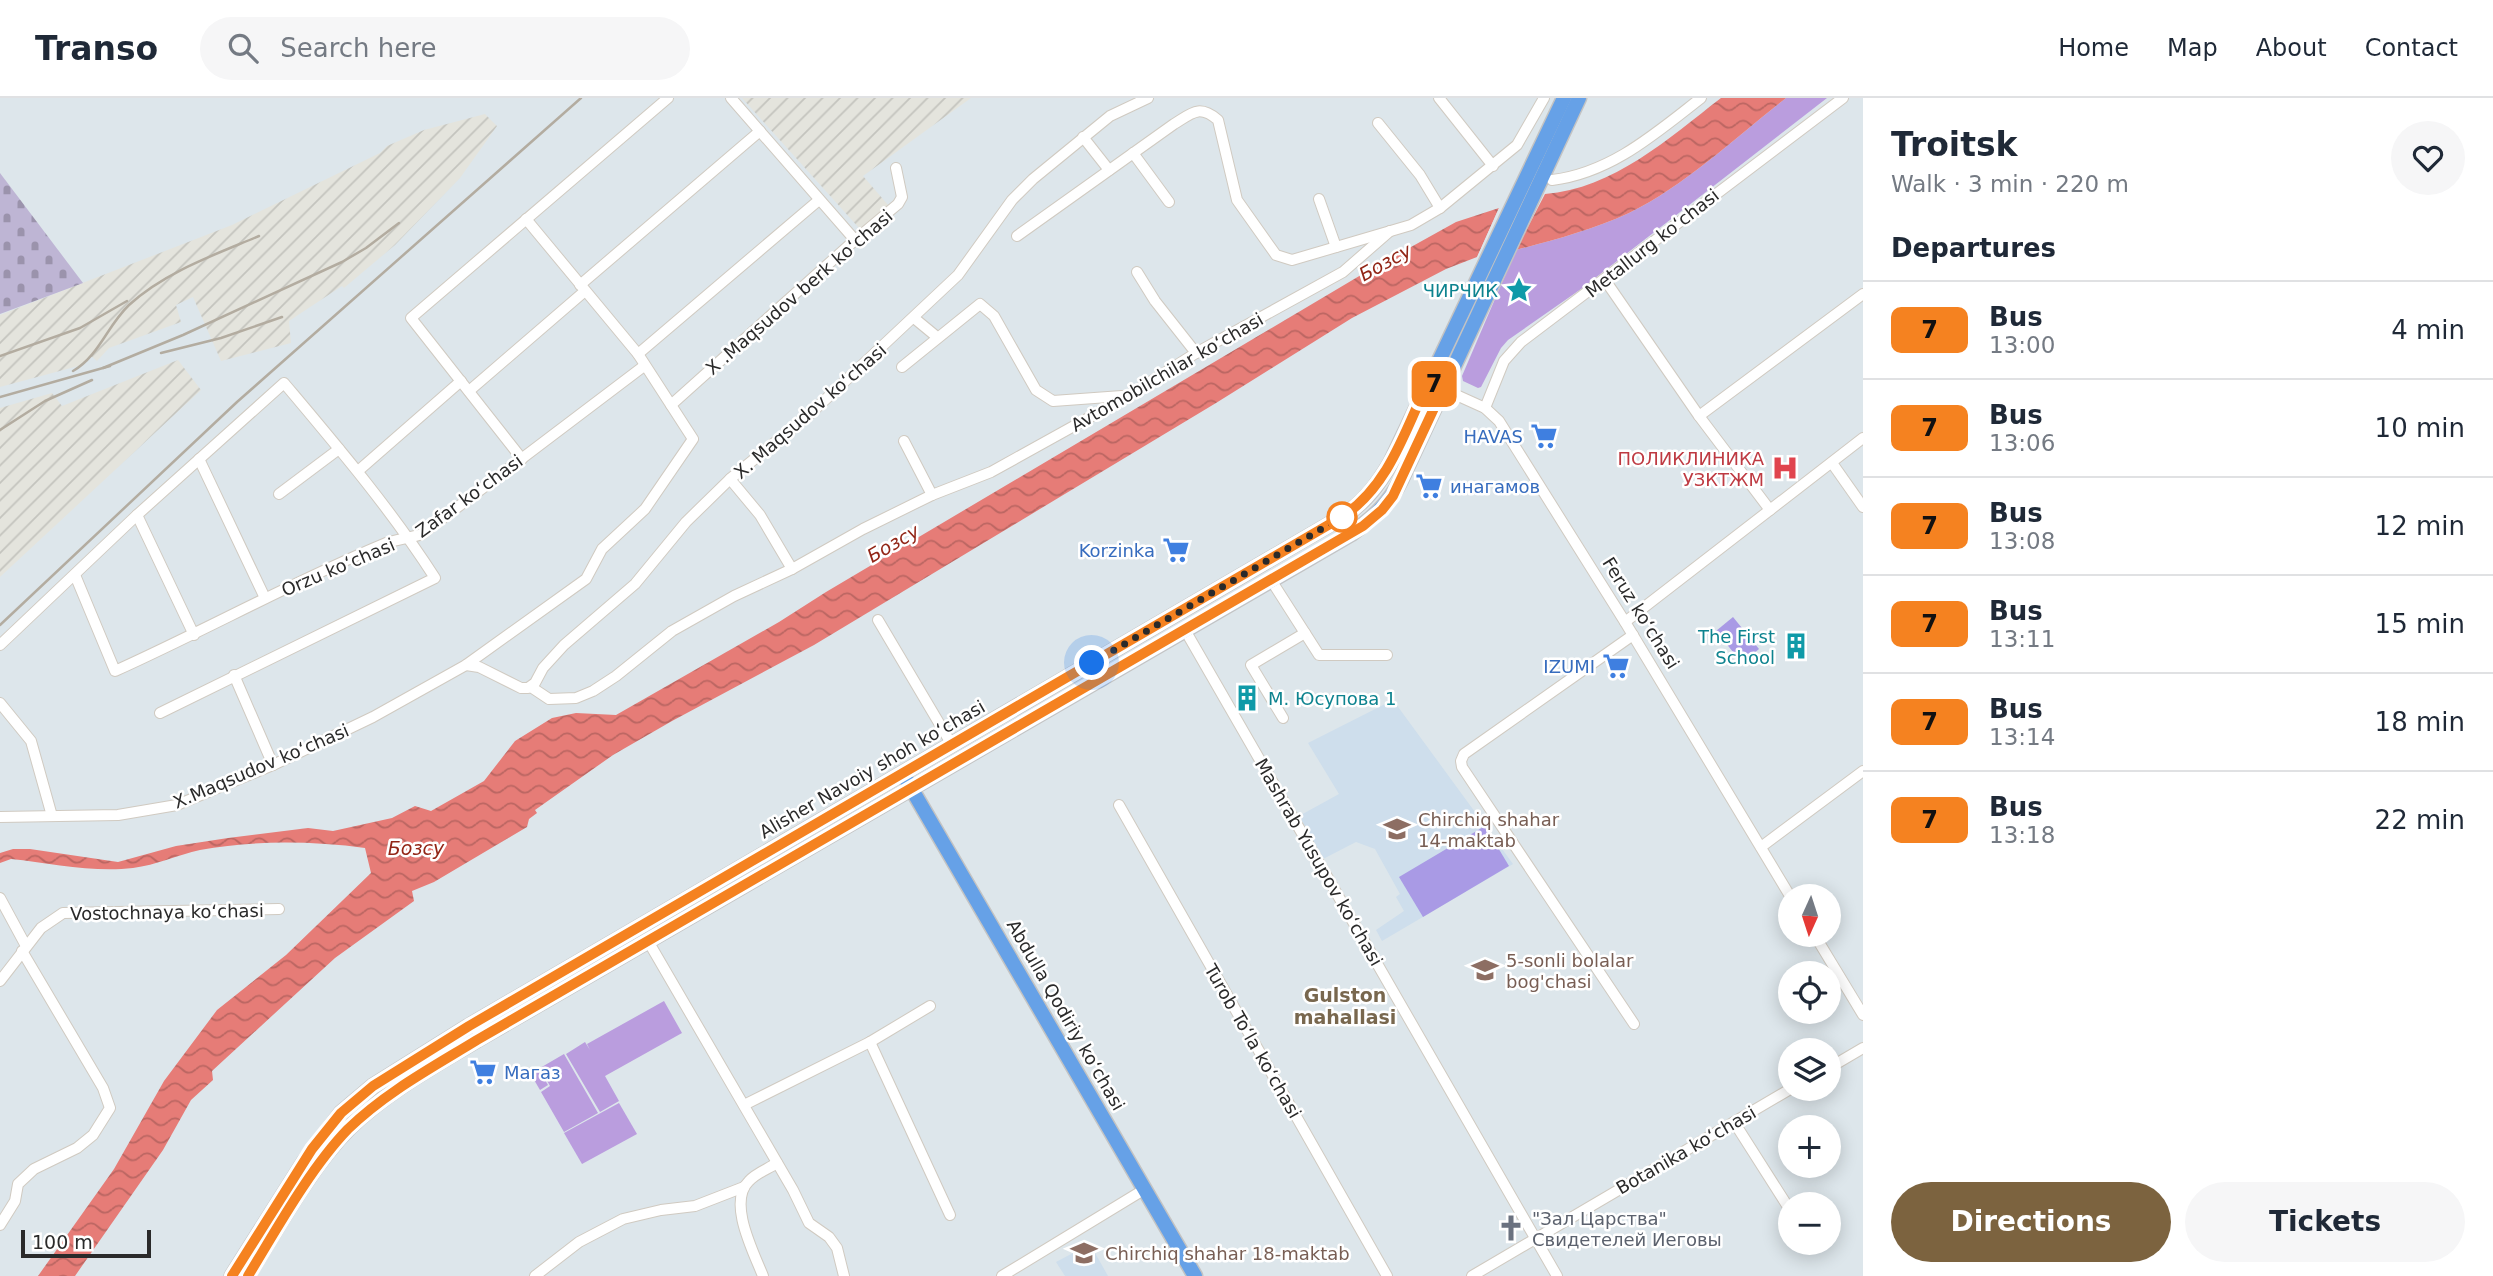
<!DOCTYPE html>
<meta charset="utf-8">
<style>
body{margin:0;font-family:"DejaVu Sans",sans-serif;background:#f6f6f7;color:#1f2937;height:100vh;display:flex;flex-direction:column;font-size:26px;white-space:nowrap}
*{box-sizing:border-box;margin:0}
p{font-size:23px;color:#747a83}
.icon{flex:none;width:38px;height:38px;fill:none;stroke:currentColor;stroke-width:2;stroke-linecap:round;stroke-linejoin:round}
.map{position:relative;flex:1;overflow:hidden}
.side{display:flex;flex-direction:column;background:#fff;width:630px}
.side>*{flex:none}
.badge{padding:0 14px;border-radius:10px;font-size:24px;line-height:46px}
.needle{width:46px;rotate:183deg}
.tools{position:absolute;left:1778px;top:786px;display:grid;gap:14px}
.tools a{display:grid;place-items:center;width:63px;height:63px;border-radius:50%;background:#fff;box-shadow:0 4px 18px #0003;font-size:35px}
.scale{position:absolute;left:21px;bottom:18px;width:130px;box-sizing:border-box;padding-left:7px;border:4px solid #2a2a2a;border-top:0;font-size:19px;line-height:24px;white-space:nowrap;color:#2a2a2a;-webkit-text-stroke:5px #fff;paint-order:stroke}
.you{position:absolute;width:35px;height:35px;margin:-18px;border:5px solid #fff;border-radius:50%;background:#1a73e8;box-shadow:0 0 0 10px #1a73e833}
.map>.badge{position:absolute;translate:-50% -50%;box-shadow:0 0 0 4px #fff}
h2{padding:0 28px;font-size:26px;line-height:63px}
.round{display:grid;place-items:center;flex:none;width:74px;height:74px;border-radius:37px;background:#f6f6f7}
.overview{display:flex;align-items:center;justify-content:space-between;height:119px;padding:0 28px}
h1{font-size:33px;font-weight:700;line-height:52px}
.cta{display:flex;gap:14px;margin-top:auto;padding:14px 28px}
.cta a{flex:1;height:80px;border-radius:42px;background:#7c633f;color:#fff;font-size:28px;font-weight:700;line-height:80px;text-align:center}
.cta a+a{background:#f6f6f7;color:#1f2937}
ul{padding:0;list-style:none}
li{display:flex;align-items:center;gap:21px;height:98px;padding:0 28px;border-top:2px solid #e0e1e3}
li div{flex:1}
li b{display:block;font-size:26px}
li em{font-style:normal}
li .badge{min-width:77px;font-weight:700;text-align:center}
header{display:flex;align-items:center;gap:42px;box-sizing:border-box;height:98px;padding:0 35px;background:#fff;border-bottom:2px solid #e0e1e3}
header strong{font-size:33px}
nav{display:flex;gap:38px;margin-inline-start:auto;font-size:24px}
.search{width:490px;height:63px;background:#f6f6f7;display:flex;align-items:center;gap:18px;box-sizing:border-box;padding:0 24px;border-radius:38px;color:#747a83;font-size:26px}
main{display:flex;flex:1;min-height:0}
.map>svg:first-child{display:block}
.industrial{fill:url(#industrial-furrows)}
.education{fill:#cedeec}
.cemetery{fill:url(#cemetery-stones)}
.park{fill:#ba9dde}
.pitch{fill:#a99ae5}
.water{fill:url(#water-waves)}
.pier{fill:#dde6eb}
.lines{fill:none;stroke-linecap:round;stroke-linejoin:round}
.street-casing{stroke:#d0cac1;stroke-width:12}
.primary-casing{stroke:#c3c3c3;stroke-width:17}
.street{stroke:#fff;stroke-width:10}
.primary{stroke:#66a1e7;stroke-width:14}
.rail{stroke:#b3aca0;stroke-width:2.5}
.line-casing{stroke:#fff;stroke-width:16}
.line{stroke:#f58220;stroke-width:10}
.walk{stroke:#2a2a2a;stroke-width:7;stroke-dasharray:0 12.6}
.stop-dot{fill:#fff;stroke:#f58220;stroke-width:3.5}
.labels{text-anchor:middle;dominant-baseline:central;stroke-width:5;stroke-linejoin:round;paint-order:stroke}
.street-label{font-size:18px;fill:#2a2a2a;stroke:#fff}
.culture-label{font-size:18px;fill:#0d838f;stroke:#fff;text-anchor:end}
.shop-label{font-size:18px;fill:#366cbe;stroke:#fff;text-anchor:end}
.health-label{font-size:18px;fill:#be3a42;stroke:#fff;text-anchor:end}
.education-label{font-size:18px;fill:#785e54;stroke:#fff;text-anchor:start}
.worship-label{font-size:18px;fill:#5b616d;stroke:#fff;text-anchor:start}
.water-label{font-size:19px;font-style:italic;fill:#922617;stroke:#fff}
.neighbourhood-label{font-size:19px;font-weight:bold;fill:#78674e;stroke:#fff}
</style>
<header>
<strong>Transo</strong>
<div class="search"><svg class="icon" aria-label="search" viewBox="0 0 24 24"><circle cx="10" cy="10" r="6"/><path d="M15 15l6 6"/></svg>Search here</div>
<nav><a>Home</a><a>Map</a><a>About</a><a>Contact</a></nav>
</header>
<main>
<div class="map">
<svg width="1863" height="1178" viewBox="0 0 1863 1178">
<defs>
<pattern id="industrial-furrows" width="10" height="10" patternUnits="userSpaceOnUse" patternTransform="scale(1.75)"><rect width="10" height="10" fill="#e4e4dd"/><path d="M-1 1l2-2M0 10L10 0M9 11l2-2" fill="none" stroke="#c4c4be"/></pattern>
<pattern id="cemetery-stones" width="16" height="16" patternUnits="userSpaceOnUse" patternTransform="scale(1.75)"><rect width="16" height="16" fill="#beb5d4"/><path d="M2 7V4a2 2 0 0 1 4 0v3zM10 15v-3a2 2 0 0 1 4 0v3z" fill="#9b93ac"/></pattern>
<pattern id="water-waves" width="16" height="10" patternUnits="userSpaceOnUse" patternTransform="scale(1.75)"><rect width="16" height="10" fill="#e67c77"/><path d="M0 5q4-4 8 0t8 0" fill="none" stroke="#bb6662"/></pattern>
</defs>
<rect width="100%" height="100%" fill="#dde6eb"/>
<g class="industrial">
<path d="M742,0H971L863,78L895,115L868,140Z"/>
<path d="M485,16L497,28L460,80L395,147L344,190L342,188L289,223L291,245L221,263L193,199L176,207L181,224L109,250L97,263L91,258L82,267L0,289V217L232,127L380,55L387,48L424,32Z"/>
<path d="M178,262L201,292L0,479V310L52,295L62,308Z"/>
</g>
<g class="education">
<path d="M1393,602L1513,766L1382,843L1376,832L1404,813L1396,799L1400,796L1375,751L1356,744L1323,761L1299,718L1339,696L1308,645Z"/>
<path d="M1090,1146L1108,1178H1065L1056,1164Z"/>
</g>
<path class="cemetery" d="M0,75L83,185L0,216Z"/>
<g class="park">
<path d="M1786,0H1827L1581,191L1508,242L1501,250L1481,289L1478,290L1463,283L1462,278L1516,152C1554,142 1592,132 1629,115C1686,87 1736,39 1786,0Z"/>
<path d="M664,903L682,935L605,978L619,1003L600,1014L566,956L585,944L590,952L587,946Z"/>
<path d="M564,956L598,1015L564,1034L541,994L550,988L540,970Z"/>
<path d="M538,970L548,987L540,992L530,975Z"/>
<path d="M619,1005L637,1036L582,1066L564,1035Z"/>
</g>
<g class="pitch">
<path d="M1733,519L1759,551L1742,565L1716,533Z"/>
<path d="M1485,728L1509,768L1423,819L1399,779Z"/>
</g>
<g class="water">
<path d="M1721,0H1786C1736,39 1686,87 1629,115C1592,132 1554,142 1516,152L1545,96C1613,91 1669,40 1721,0Z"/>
<path d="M1499,110L1477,159L1446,171L1352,220L1216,305L814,547L672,623L613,657L535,712L537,715L529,721L527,729L434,784L412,793L414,803L335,860L212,973L213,982L191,1002L163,1052L75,1178H38L114,1071L164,983L217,912L286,857L371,775L365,750C312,743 253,742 200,752C178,757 156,767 133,770C94,775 50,765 11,761L0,765V755L13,751H30L118,764L176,748L228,740L308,730L333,733L392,720L415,708L431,713L484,683L515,643L552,620L576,615L616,617L779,524L826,494L1366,174L1456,124Z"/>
</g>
<path class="pier" d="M1502,109L1480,161L1475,164L1499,110Z"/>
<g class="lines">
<g class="street-casing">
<g id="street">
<path d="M731,0L855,142"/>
<path d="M1439,0L1493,68"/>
<path d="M1378,25L1420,77L1440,110"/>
<path d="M1083,39L1109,72"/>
<path d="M1133,55L1169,104"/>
<path d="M1552,82C1611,75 1656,35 1701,0"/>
<path d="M1319,101L1336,149"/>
<path d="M1017,138L1174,26C1192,15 1199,6 1218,22L1237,102L1276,157L1292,162L1411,127L1440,110L1517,47L1544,0"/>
<path d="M1137,174L1155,203L1196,255"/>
<path d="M1605,182L1699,318L1770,412"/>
<path d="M580,187L760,33"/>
<path d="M914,220L937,239"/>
<path d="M638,256L819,102"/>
<path d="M902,269L980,206L994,218L1036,292L1053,303L1122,298"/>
<path d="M1443,291L1485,310L1499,323L1625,524L1790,798"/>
<path d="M469,293L585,193"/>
<path d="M671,307L855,142L898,106L902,99L896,70"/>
<path d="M1485,310L1504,263L1521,244L1843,0"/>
<path d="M1699,318L1863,196"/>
<path d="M904,343L932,397"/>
<path d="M199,361L265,500"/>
<path d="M522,361L411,220L668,0"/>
<path d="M1832,365L1863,409"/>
<path d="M358,373L461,283"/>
<path d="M730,381L760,417L792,471"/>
<path d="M279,396L339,351"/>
<path d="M137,417L194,537"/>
<path d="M75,477L115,573C206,532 294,483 386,445C398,441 411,440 422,436L644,268"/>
<path d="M1271,482L1319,557H1387"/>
<path d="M878,522L952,647"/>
<path d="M1625,524L1863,340"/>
<path d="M1185,532L1557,1178"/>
<path d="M1633,537L1464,656L1461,663L1462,669L1634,926"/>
<path d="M0,547L137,417L284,285C337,348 390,410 435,480L160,615"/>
<path d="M466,567L479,569L521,590H528L535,585L543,570L564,547L635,486L686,424L730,381L811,315L958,177L1012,102L1033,81L1110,18L1148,0"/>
<path d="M234,577L273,667"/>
<path d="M531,589L549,601L576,600L593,593L616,578L672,533L734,498L792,471L863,431L932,397L991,374L1128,298L1196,255L1343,174L1390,133"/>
<path d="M0,605L31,643L52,718"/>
<path d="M1283,620L1251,567L1305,535"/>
<path d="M1119,707L1387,1178"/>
<path d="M0,719L118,717L177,707L273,667L373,619L466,567L586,481L602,451L645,411L693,341L638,256L526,121"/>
<path d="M1761,749L1863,673"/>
<path d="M0,800L26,848"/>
<path d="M1814,836L1863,917"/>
<path d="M648,843L793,1092L809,1125L829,1139L837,1150L844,1178"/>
<path d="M0,883L41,830L63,815L279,811"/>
<path d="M870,944L950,1117"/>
<path d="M1829,970L1863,950"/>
<path d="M744,1007L870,944L930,908"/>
<path d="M1734,1024L1790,1112"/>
<path d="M0,1127L15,1103L18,1086L34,1071L77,1050L93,1037L110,1010L103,990L22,853"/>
<path d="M1811,1144L1813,1148"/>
<path d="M535,1178L579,1144L623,1121L661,1112L695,1108L744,1089"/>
<path d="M763,1178C754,1155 727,1104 749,1083C756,1075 768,1071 777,1065"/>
<path d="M1002,1178L1145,1091"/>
<path d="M1472,1178L1792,990"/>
</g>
</g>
<g class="primary-casing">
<g id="primary">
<path d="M907,683L1195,1178"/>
<path d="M232,1178L304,1064L341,1015L373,988L469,928L1342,419C1364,405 1378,387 1391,364L1564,0"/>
<path d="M247,1178C276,1132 310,1069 348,1031C386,994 432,969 477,942L1351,436C1372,421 1389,406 1401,382L1579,0"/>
</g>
</g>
<use href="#street" class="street"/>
<use href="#primary" class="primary"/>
<g class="rail">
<path d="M161,255L221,240L282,219"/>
<path d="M0,258L80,230L127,203"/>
<path d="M103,270L183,237L342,164L366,150L399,125"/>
<path d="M73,273C99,258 107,228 129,207C165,174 214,157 259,138"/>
<path d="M0,299L110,268"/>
<path d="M0,332L45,303L92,282"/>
<path d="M0,527L237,304L581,0"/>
</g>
</g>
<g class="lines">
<g class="line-casing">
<path id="line" d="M232,1178L312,1051L341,1015L373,988L469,928L1342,419C1389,388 1405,333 1428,284L1443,291L1393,398L1382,412L1363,428L477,942C433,969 386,994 348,1031C311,1069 276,1132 248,1178"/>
</g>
<use href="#line" class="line"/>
<path class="walk" d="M1092,565L1342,419"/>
</g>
<defs>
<g id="sight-bare" transform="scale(2.1)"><path d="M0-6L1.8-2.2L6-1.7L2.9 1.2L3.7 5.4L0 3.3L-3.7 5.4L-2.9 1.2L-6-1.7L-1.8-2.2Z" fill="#0f9aa8" stroke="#fff" stroke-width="2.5" paint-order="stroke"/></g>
<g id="supermarket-bare" transform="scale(2.1)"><path d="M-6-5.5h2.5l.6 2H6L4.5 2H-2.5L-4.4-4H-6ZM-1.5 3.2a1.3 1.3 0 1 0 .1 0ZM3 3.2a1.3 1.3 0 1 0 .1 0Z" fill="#3f7fe0" stroke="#fff" stroke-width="2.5" paint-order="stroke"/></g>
<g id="hospital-bare" transform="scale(2.1)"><path d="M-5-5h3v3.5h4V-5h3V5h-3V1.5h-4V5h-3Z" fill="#e0444e" stroke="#fff" stroke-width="2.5" paint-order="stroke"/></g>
<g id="building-bare" transform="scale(2.1)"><path d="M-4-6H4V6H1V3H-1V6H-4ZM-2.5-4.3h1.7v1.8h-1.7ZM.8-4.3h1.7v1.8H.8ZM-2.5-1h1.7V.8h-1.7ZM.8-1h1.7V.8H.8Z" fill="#0f9aa8" stroke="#fff" stroke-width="2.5" paint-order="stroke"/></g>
<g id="school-bare" transform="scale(2.1)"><path d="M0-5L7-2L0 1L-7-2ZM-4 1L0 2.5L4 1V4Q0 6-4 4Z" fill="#8d6e63" stroke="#fff" stroke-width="2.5" paint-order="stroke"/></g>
<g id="church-bare" transform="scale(2.1)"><path d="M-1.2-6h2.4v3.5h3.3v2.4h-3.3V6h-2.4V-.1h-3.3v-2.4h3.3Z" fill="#6b7280" stroke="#fff" stroke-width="2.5" paint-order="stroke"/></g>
</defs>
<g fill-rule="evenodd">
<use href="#sight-bare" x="1519" y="192"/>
<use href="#supermarket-bare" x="1544" y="338"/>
<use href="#hospital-bare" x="1785" y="370"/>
<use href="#supermarket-bare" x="1429" y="388"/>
<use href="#supermarket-bare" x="1176" y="452"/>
<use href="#building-bare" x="1796" y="548"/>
<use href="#supermarket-bare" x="1616" y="568"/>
<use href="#building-bare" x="1247" y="600"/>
<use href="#school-bare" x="1397" y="731"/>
<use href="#school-bare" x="1485" y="872"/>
<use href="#supermarket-bare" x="483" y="974"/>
<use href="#church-bare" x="1511" y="1130"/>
<use href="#school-bare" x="1084" y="1155"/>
</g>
<circle class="stop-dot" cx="1342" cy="419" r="14"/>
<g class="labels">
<g class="street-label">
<text transform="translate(1652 145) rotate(-38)">Metallurg ko‘chasi</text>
<text transform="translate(799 194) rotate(-41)">X .Maqsudov berk ko‘chasi</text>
<text transform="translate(1167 274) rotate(-30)">Avtomobilchilar ko‘chasi</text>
<text transform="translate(810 313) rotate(-41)">X. Maqsudov ko‘chasi</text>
<text transform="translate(469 398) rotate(-36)">Zafar ko‘chasi</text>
<text transform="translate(338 469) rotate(-23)">Orzu ko‘chasi</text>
<text transform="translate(1641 515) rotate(58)">Feruz ko‘chasi</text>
<text transform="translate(261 668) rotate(-23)">X.Maqsudov ko‘chasi</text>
<text transform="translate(872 671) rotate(-30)">Alisher Navoiy shoh koʻchasi</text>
<text transform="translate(1319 764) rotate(60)">Mashrab Yusupov ko‘chasi</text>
<text transform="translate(167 814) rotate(-1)">Vostochnaya ko‘chasi</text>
<text transform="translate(1066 917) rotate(60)">Abdulla Qodiriy ko‘chasi</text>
<text transform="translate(1253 943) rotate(60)">Turob To‘la ko‘chasi</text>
<text transform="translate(1686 1052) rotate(-30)">Botanika ko‘chasi</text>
</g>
<g class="culture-label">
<text x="1498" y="192">ЧИРЧИК</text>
<text x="1775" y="538">The First<tspan x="1775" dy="21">School</tspan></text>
<text x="1268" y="600" text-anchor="start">М. Юсупова 1</text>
</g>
<g class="shop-label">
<text x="1523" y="338">HAVAS</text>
<text x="1450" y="388" text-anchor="start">инагамов</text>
<text x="1155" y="452">Korzinka</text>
<text x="1595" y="568">IZUMI</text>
<text x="504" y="974" text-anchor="start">Магаз</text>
</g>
<g class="health-label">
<text x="1764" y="360">ПОЛИКЛИНИКА<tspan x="1764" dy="21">УЗКТЖМ</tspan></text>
</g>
<g class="education-label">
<text x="1418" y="721">Chirchiq shahar<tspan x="1418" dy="21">14-maktab</tspan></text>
<text x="1506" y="862">5-sonli bolalar<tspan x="1506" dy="21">bog'chasi</tspan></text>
<text x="1105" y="1155">Chirchiq shahar 18-maktab</text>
</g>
<g class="worship-label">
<text x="1532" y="1120">"Зал Царства"<tspan x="1532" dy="21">Свидетелей Иеговы</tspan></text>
</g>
<g class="water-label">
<text transform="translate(1385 164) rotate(-29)">Бозсу</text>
<text transform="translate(893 445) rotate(-30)">Бозсу</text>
<text x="416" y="750">Бозсу</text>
</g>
<g class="neighbourhood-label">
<text x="1345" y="897">Gulston<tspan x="1345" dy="22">mahallasi</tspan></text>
</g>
</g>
</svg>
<div class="tools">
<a><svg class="needle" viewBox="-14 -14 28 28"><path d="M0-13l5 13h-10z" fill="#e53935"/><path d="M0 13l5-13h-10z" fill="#747a83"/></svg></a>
<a><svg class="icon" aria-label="locate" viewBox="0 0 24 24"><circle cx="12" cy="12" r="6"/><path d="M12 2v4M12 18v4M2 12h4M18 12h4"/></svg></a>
<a><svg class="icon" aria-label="layers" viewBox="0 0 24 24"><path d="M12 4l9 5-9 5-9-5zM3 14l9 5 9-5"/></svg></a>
<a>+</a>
<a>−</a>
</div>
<div class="scale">100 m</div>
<div class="you" style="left:1092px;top:565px"></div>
<b class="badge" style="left:1434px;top:286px;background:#f58220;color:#111">7</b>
</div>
<section class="side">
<div class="overview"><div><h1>Troitsk</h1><p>Walk · 3 min · 220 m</p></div><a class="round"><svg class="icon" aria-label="heart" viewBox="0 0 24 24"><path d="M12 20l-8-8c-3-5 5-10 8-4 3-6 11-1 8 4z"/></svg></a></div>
<h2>Departures</h2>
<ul>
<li><span class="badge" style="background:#f58220;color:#111">7</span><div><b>Bus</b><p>13:00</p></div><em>4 min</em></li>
<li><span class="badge" style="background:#f58220;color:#111">7</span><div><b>Bus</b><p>13:06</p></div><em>10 min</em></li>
<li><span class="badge" style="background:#f58220;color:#111">7</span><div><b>Bus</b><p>13:08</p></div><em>12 min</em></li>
<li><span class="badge" style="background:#f58220;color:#111">7</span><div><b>Bus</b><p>13:11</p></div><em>15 min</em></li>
<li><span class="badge" style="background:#f58220;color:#111">7</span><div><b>Bus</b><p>13:14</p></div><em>18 min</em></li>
<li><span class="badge" style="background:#f58220;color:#111">7</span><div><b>Bus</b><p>13:18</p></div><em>22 min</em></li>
</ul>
<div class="cta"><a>Directions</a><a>Tickets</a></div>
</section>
</main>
